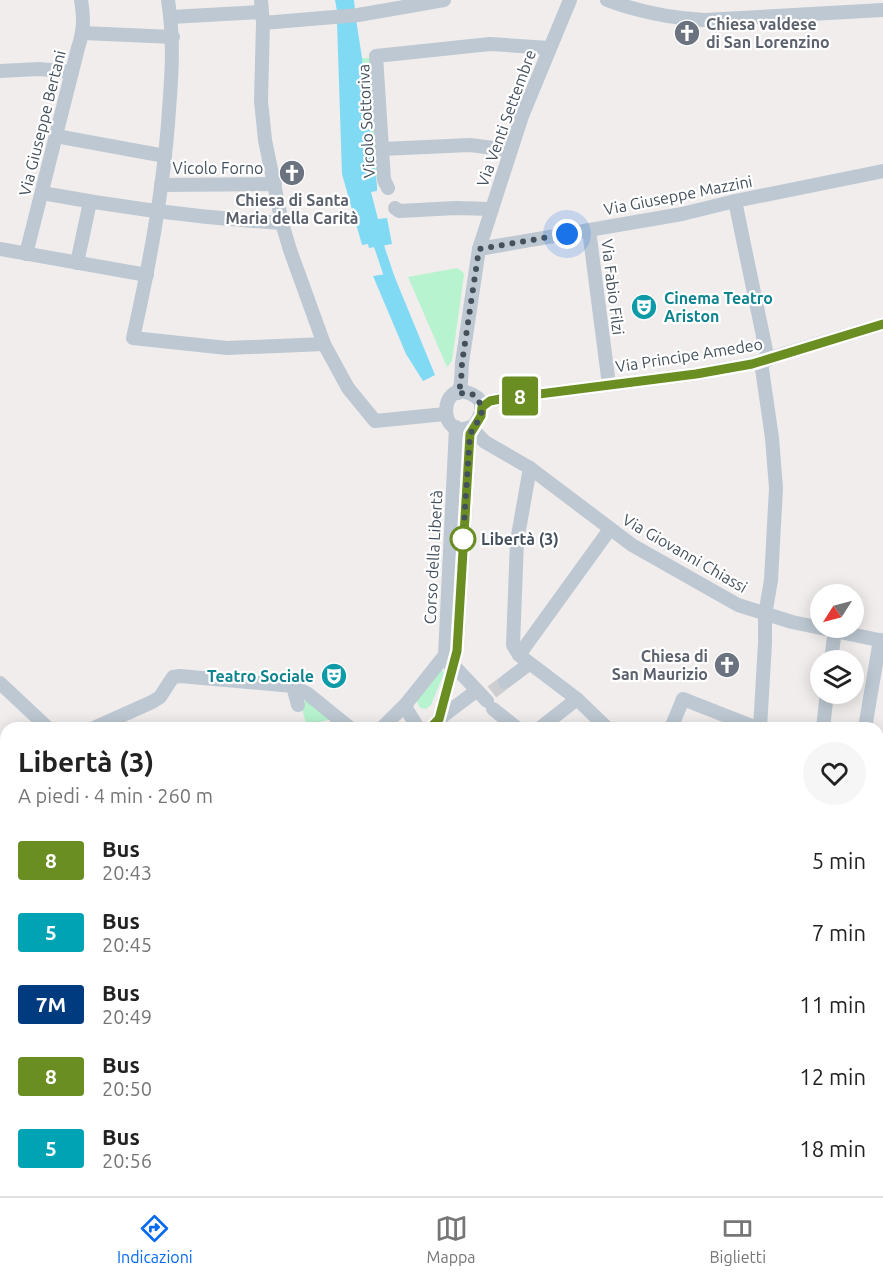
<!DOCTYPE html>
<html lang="it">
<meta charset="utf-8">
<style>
body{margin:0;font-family:Ubuntu,sans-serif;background:#f6f6f6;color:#222;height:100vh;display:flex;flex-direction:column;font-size:22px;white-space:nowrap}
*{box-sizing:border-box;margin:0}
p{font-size:20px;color:#767676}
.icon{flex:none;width:33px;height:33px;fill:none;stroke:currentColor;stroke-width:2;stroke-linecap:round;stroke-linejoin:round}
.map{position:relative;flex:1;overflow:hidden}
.sheet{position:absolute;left:0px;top:722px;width:884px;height:476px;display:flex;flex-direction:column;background:#fff;border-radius:18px 18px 0 0;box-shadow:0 3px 15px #0003}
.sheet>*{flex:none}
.badge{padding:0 12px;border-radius:4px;font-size:21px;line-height:39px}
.needle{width:39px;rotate:234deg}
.tools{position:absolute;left:810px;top:584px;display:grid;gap:12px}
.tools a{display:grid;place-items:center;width:54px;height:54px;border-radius:50%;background:#fff;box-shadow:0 3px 15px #0003;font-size:30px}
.you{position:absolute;width:30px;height:30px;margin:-15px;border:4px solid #fff;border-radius:50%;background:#1a73e8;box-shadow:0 0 0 9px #1a73e833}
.map>.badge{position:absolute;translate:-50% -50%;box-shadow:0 0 0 3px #fff}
.round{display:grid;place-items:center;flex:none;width:63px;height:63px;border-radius:32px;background:#f6f6f6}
.overview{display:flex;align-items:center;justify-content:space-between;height:102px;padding:0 18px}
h1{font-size:28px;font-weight:600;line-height:45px}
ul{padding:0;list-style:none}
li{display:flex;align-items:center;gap:18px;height:72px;padding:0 18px}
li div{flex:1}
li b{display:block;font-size:22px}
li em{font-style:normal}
li .badge{min-width:66px;font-weight:700;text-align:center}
.tab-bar{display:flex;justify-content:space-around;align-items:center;height:84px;border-top:2px solid #e0e0e0;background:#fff;font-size:16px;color:#767676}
.tab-bar a{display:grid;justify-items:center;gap:3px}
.tab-bar .selected{color:#076af1}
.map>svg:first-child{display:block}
.green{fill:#b7f3cf}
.water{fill:#80daf4}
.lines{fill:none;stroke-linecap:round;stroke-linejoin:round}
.canal{stroke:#80daf4;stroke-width:10}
.minor-tunnel{stroke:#ceced0;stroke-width:14;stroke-dasharray:14 7;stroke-linecap:butt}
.minor{stroke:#bdc8d2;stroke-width:14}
.line-casing{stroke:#fff;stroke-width:14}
.line{stroke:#6b8e23;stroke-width:9}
.walk{stroke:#44515d;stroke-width:6;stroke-dasharray:0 10.8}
.stop-dot{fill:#fff;stroke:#6b8e23;stroke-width:3}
.labels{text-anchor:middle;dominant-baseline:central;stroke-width:4.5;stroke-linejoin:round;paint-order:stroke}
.worship-label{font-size:16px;font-weight:bold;fill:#5b616d;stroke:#fff;text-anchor:start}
.street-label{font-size:16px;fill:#44515d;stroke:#fff}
.culture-label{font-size:16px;font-weight:bold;fill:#0d838f;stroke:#fff;text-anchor:start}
.stop-label{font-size:16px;font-weight:bold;fill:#44515d;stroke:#fff;text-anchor:start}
</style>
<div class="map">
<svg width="883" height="1196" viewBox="0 0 883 1196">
<rect width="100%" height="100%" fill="#f1eded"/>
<g class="green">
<path d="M362,58H371L382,178L376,179Z"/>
<path d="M457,268L463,272L464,275L452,361L447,367L408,277Z"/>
<path d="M441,668L444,673L431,705L426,709L420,708L416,699Z"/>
<path d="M307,700L334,718L307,726L300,703Z"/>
<path d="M0,1152H2L6,1157V1191H77V1196H0Z"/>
</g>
<g class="water">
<path d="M335,0H354L355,10L337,11Z"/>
<path d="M356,19L362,58L377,186V191L371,192L378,219L387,218L392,244L369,248L368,244L362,245L342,174L337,22Z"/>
<path d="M393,273L435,375L423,381L406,354L373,276Z"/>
</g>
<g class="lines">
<path class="canal" d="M375,234L393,288"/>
<path class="minor-tunnel" d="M492,692L505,682"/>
<g class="minor">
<path d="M168,0C174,39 172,71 169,110C164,187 150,263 133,338L227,348L324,344"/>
<path d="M261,0L263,23L261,101L265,140L282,223L290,250L324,344L348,388L375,421L445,414"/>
<path d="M607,0C639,12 670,18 704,20L883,10"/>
<path d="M171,17L261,12"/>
<path d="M263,23L358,15L444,0"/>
<path d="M83,33L173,37"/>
<path d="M0,71L39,69L72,72"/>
<path d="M56,136L165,156"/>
<path d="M382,149L470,145L510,150"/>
<path d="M161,185L275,184"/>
<path d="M388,188L384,180L376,56L490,44L549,48"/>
<path d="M42,193C122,208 202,218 282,223"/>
<path d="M735,201L768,360"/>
<path d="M395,208L399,211L456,208L492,209"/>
<path d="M589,230L609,385"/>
<path d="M0,249L147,275"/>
<path d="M479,249L682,214L735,201L883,171"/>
<path d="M26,254L78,48C84,30 84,18 81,0"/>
<path d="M77,263L90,202"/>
<path d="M458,393L461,383L462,363L479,249L522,116L570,0"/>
<path d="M481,407L490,401L500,399L696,374L751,364L883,324"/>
<path d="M473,426L476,433L485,442L530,468L632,545L738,605L792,622L883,641"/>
<path d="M530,468L517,541L513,645L519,655L610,529"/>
<path d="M519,655L577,699L607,728"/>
<path d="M831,660L835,630"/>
<path d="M450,665L455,667L487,701"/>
<path d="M505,682L529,664"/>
<path d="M0,683L48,728"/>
<path d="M293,686L298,705"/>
<path d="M406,704L407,710L418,728"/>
<path d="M493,709L517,728"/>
<path d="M439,719L476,691"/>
<path d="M94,728L152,702L160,697L173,677L180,676L293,686L308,694L350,728"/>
<path d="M382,728L406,704L445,655L456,427"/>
<path d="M430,728L439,719L457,651L470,434C474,422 494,404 471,394C438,378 437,444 473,426"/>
<path d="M540,728L577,699"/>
<path d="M671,728L683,699L757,728"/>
<path d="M760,728L765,643V615L771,580L776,488L772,438L761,362"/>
<path d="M823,728L827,693"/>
<path d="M865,728L880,640"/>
<path d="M0,792L6,790"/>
<path d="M878,803L883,804"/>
<path d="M0,841L6,839"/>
<path d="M4,902L6,916"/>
<path d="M878,1074L883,1064"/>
<path d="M0,1097H6"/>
<path d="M878,1151L883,1145"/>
<path d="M428,1191L434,1196"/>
<path d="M793,1191L797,1196"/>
<path d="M615,1196L618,1191"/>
<path d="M842,1196L846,1191"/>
</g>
</g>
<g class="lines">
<g class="line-casing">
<path id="line" d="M430,728L439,719L457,651L470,434L481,416L482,407L490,401L500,399L696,374L752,364L883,324"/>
</g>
<use href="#line" class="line"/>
<path class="walk" d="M463,539L470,434L481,416L482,409L478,399L472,394L458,393L461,383L462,363L479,249L567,234"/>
</g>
<defs>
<g id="church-disc" transform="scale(1.35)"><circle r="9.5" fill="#6b7280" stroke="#fff"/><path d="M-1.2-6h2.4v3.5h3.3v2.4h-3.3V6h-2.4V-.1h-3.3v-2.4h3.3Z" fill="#fff"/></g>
<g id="theatre-disc" transform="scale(1.35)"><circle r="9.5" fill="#0f9aa8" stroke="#fff"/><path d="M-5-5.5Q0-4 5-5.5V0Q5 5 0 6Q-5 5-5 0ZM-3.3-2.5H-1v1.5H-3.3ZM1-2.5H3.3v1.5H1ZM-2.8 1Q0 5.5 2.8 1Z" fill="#fff"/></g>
</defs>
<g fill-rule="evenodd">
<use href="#church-disc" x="687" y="33"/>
<use href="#church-disc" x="292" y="173"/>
<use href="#theatre-disc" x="644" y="307"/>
<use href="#church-disc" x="727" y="665"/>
<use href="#theatre-disc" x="334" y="676"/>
</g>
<circle class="stop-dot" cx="463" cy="539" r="12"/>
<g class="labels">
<g class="worship-label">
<text x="706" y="24">Chiesa valdese<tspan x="706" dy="18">di San Lorenzino</tspan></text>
<text x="292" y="200" text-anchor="middle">Chiesa di Santa<tspan x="292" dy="18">Maria della Carità</tspan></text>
<text x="708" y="656" text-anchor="end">Chiesa di<tspan x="708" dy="18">San Maurizio</tspan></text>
</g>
<g class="street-label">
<text transform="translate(506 118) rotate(-70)">Via Venti Settembre</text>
<text transform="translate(366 121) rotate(-93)">Vicolo Sottoriva</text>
<text transform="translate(42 123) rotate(-76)">Via Giuseppe Bertani</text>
<text x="218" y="168">Vicolo Forno</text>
<text transform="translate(678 195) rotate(-11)">Via Giuseppe Mazzini</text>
<text transform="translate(613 287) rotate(83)">Via Fabio Filzi</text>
<text transform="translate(689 355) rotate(-9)">Via Principe Amedeo</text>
<text transform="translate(685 553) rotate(30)">Via Giovanni Chiassi</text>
<text transform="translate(433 557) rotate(-87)">Corso della Libertà</text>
</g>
<g class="culture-label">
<text x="664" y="298">Cinema Teatro<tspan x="664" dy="18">Ariston</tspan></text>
<text x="314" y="676" text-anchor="end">Teatro Sociale</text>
</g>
<g class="stop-label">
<text x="481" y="539">Libertà (3)</text>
</g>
</g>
</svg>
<div class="tools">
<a><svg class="needle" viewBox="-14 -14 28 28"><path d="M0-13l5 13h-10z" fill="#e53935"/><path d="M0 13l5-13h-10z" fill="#767676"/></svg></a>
<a><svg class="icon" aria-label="layers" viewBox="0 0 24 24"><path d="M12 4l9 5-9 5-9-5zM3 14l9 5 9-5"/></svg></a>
</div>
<div class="you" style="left:567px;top:234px"></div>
<b class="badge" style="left:520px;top:396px;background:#6b8e23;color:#fff">8</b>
<section class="sheet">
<div class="overview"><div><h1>Libertà (3)</h1><p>A piedi · 4 min · 260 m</p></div><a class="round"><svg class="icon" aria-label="heart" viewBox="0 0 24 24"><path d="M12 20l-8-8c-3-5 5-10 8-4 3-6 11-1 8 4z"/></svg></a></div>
<ul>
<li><span class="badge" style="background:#6b8e23;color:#fff">8</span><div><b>Bus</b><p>20:43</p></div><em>5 min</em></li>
<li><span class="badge" style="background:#00a3b4;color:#fff">5</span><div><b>Bus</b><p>20:45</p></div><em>7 min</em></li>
<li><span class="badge" style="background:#003b80;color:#fff">7M</span><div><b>Bus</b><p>20:49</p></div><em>11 min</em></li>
<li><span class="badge" style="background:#6b8e23;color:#fff">8</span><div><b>Bus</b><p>20:50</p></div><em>12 min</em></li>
<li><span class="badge" style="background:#00a3b4;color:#fff">5</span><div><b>Bus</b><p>20:56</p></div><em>18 min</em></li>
</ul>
</section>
</div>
<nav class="tab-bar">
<a class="selected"><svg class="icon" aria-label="directions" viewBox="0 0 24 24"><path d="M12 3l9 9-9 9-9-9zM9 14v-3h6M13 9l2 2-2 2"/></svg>Indicazioni</a>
<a><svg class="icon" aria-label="map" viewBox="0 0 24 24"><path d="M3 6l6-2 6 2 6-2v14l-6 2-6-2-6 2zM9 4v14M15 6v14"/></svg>Mappa</a>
<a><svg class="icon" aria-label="tickets" viewBox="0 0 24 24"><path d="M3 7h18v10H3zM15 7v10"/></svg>Biglietti</a>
</nav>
